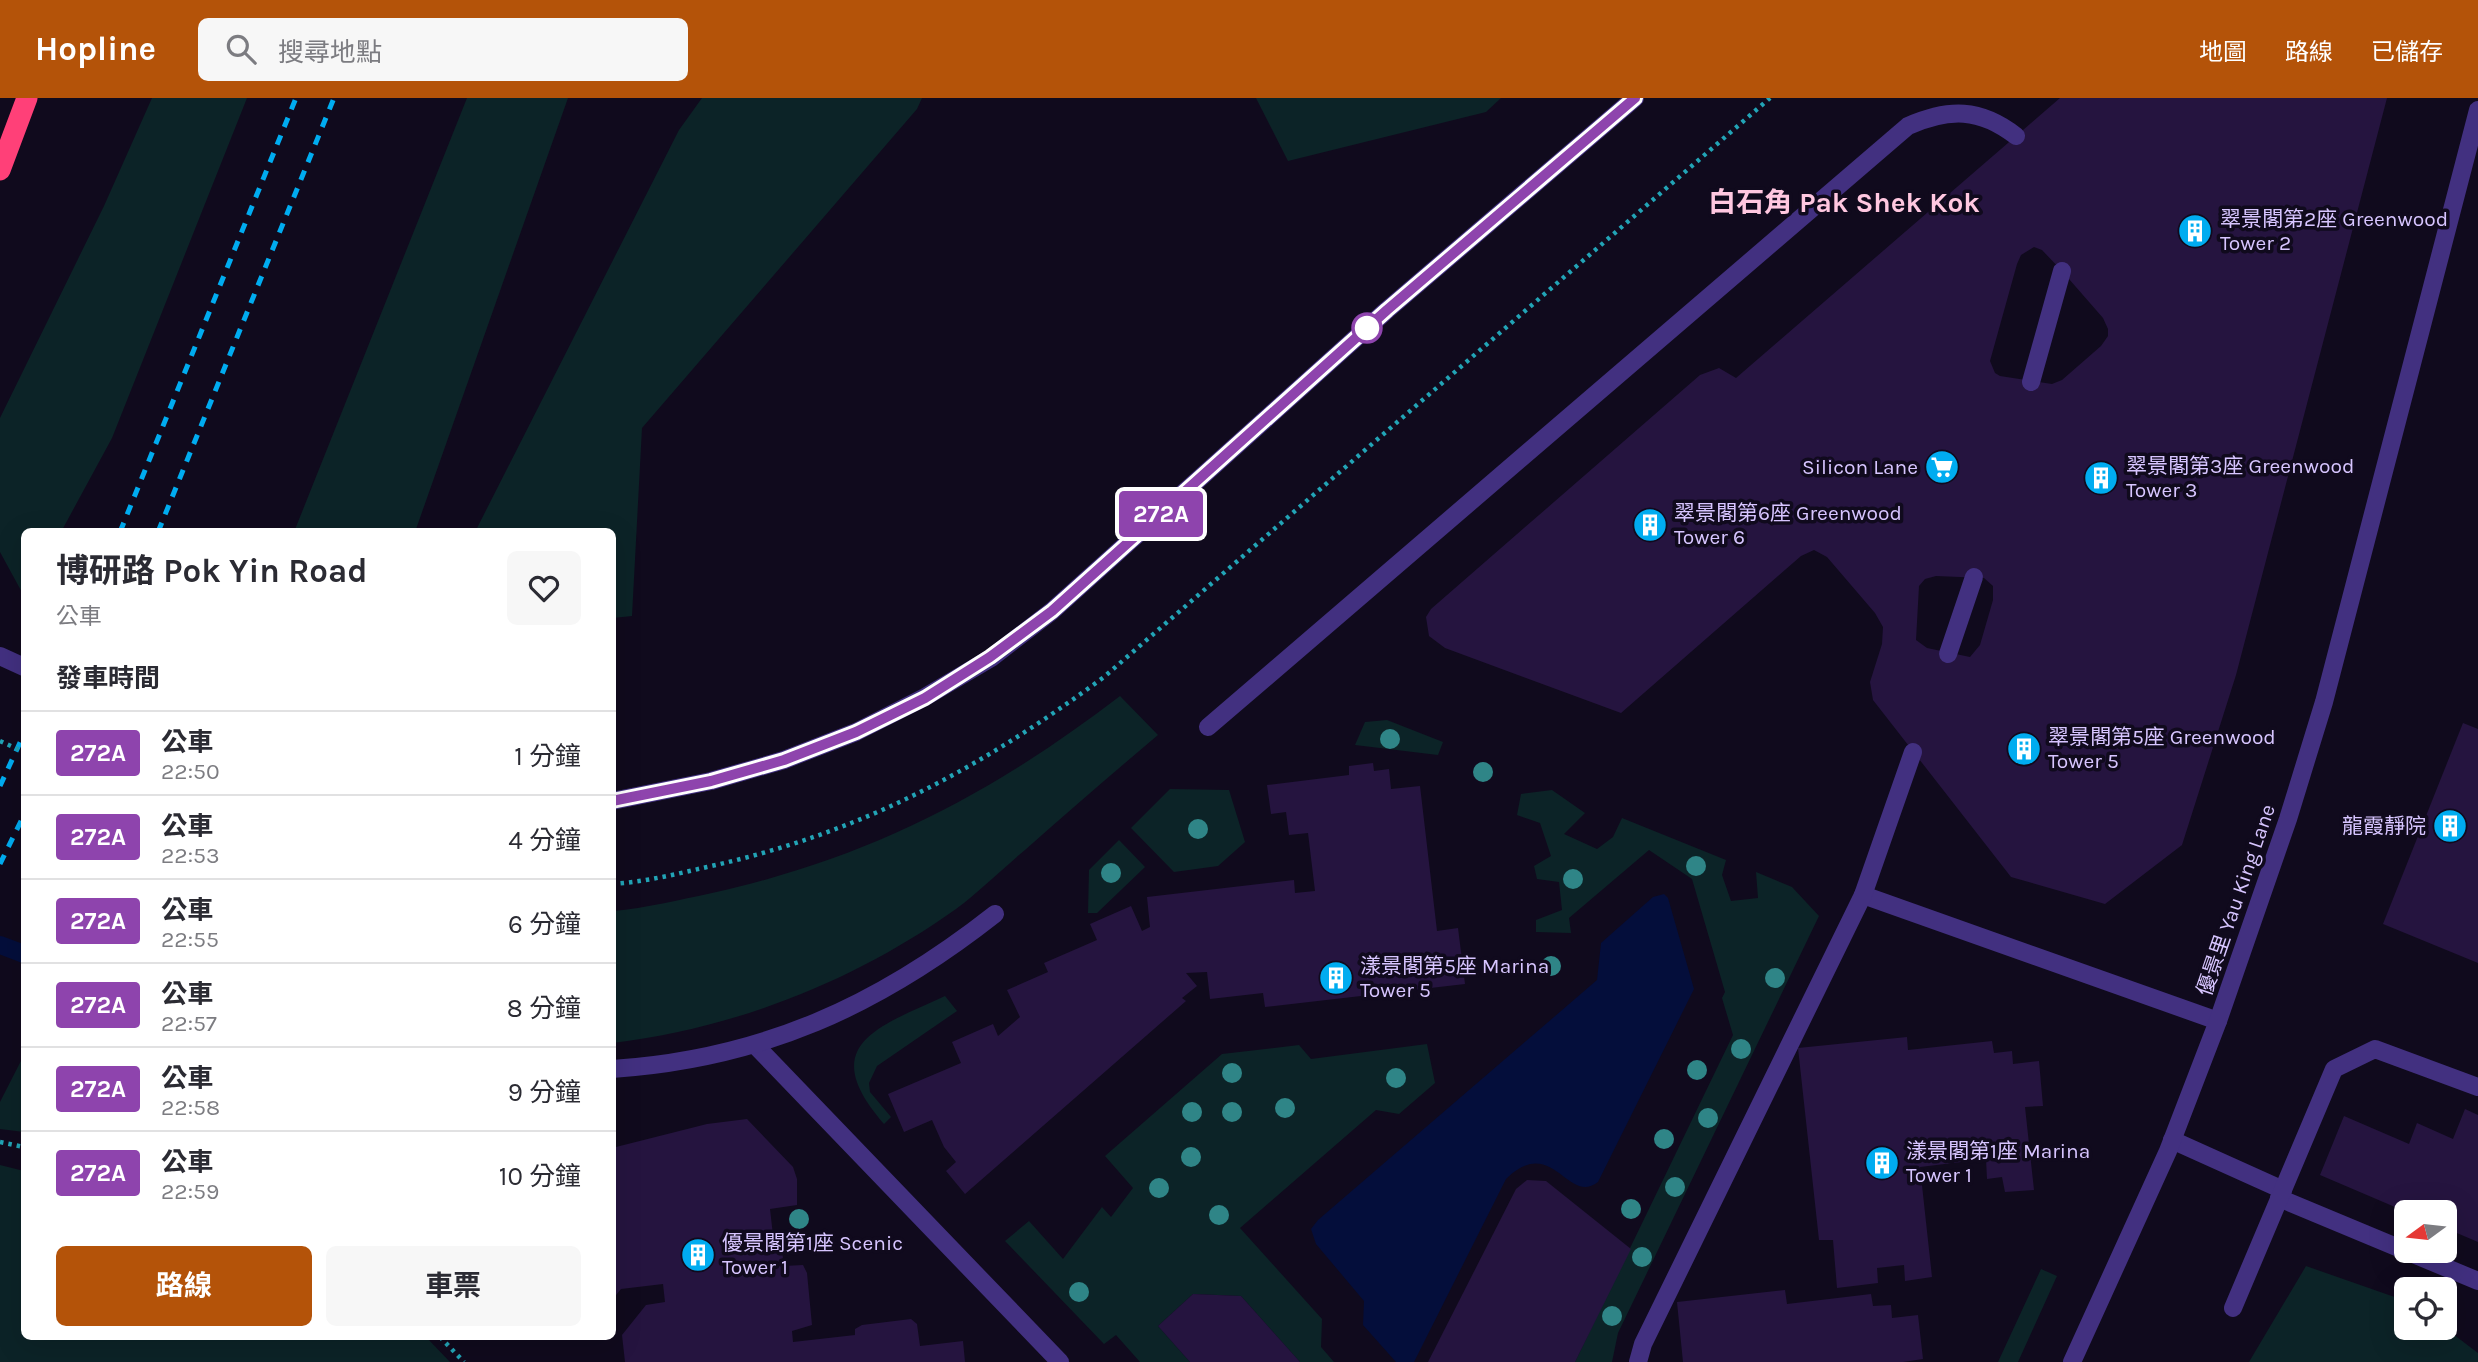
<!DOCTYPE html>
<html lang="zh-TW">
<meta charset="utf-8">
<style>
body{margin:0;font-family:Karla,"Noto Sans TC",sans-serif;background:#f7f7f7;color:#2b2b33;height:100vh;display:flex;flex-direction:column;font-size:26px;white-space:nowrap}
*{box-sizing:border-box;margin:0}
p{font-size:23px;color:#7c7c81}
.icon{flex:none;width:38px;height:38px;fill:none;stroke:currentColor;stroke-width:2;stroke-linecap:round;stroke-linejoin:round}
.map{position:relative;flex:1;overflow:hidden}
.details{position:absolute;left:21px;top:430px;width:595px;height:812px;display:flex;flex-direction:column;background:#fff;border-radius:10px;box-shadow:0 7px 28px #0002}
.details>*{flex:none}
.badge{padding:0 14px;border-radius:5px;font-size:24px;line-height:46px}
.needle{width:46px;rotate:255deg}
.fabs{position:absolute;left:2394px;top:1102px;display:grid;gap:14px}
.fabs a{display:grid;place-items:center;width:63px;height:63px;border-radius:10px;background:#fff;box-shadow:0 7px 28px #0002;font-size:35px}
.map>.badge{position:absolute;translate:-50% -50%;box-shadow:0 0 0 4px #fff}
h2{padding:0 35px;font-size:26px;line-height:63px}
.round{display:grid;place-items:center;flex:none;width:74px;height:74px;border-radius:10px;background:#f7f7f7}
.headline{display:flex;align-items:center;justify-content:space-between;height:119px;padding:0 35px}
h1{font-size:33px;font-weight:700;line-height:52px}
.primary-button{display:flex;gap:14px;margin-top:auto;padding:14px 35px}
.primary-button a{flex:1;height:80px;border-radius:10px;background:#b45309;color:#fff;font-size:28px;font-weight:700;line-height:80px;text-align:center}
.primary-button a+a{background:#f7f7f7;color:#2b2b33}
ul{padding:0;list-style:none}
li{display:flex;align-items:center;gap:21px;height:84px;padding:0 35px;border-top:2px solid #e1e1e2}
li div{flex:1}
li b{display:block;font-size:26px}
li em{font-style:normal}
li .badge{min-width:77px;font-weight:700;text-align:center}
header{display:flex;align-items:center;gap:42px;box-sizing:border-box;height:98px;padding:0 35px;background:#b45309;color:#fff}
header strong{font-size:33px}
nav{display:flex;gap:38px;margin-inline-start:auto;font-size:24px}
.search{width:490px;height:63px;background:#f7f7f7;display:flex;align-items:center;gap:18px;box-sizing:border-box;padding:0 24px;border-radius:10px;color:#7c7c81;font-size:26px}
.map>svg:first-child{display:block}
.green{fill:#0c2327}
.water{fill:#040e3b}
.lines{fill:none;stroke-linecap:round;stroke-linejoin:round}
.stream{stroke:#040e3b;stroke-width:18}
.building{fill:#25143f;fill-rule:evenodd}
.path{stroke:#22a4b6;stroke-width:4.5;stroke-dasharray:3.5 5;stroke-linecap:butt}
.service{stroke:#423080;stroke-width:18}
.tertiary{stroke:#423080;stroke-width:18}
.motorway{stroke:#ff4078;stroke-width:21}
.rail{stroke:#00acf0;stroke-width:5;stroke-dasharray:10 9;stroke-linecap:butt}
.path-bridge{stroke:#22a4b6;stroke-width:4.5;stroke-dasharray:3.5 5;stroke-linecap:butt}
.tree{fill:#2f8587}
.line-casing{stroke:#fff;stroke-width:16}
.line{stroke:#8e44ad;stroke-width:10}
.stop-dot{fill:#fff;stroke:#8e44ad;stroke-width:3.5}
.labels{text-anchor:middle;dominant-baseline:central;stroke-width:7;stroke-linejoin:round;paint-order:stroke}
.poi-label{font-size:21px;fill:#d7c5ff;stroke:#100a1d;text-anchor:start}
.street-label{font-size:21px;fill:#d7c5ff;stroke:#100a1d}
.district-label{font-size:28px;font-weight:bold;fill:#ffc7e0;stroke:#100a1d}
</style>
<header>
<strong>Hopline</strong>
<div class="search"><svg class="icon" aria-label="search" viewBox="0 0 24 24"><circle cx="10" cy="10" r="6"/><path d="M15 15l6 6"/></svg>搜尋地點</div>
<nav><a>地圖</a><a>路線</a><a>已儲存</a></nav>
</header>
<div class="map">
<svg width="2478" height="1264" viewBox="0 0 2478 1264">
<rect width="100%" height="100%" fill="#100a1d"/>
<g class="green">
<path d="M152,0H247L112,340L61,434H24V498L0,454V320L104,108Z"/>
<path d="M467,0H568L415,434H294Z"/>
<path d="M702,0H922L917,11L642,330L632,518L613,520L612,434H475L679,32Z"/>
<path d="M1256,0H1501L1486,14L1288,63Z"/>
<path d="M1120,598L1158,637C1113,675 1069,713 1025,752C1002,771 980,793 956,811C855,883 736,930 613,945V813C646,810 679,802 712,795C870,760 992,696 1120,598Z"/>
<path d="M1387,622L1443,644L1438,657L1355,647L1365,624Z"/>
<path d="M1170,691L1229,692L1245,744L1218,768L1174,774L1131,730Z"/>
<path d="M1552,692L1585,715L1564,736L1597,751L1613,739L1622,720L1726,762L1722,777L1731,803L1758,800L1756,774L1792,789L1819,818L1618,1235L1612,1264H1575L1733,937L1722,900L1725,894L1692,781L1649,752L1569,820L1571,835L1536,834V822L1562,812L1559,784L1537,781L1534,768L1551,758L1540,725L1517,717L1521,696Z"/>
<path d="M1119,742L1145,769L1097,815H1088L1089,772Z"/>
<path d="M945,898L957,913L877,968L869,985L870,994L891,1019L884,1026C815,947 878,929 945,898Z"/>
<path d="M1427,946L1435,985L1399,1016L1376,1012L1240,1130L1322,1221L1321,1249L1334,1264H1300L1241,1198L1193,1196L1158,1228L1190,1264H1140L1116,1237L1104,1246L1005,1143L1029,1123L1063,1161L1102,1109L1111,1119L1133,1090L1105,1058L1222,956L1299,947L1311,961Z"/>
<path d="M24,957V1034L0,1031V1004Z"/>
<path d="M0,1067L24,1073V1239H426L450,1264H0Z"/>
<path d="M2306,1168L2406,1203V1230H2445L2478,1255V1264H2249Z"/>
<path d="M2041,1171L2057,1178L2018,1264H1998Z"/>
</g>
<path class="water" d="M1664,796L1668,800L1694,891L1598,1084C1567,1108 1553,1035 1506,1081L1414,1264H1396L1363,1227L1364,1203L1316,1146L1311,1131L1318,1122L1597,882L1601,845L1653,799Z"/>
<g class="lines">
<path class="stream" d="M0,847L24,856"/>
</g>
<g class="building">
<path d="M2060,0H2387L2236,577L2182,747L2105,806L2011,779L1873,602L1870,584L1882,546L1883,529L1875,515L1827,459L1814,452L1801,458L1621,615L1445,550L1429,538L1426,519L1431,511L1700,277L1719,270L1736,280ZM2034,149L2042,152L2062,173L2103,220L2108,231V238L2101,248L2062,282L2052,286L2000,278L1995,275L1990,263L2017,166L2021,157ZM1936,478L1984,480L1993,488V502L1980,547L1970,559L1927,550L1916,542L1919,488L1925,481Z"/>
<path d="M2463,625L2478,631V865L2383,826Z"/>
<path d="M1373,665L1374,673L1389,671L1391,691L1420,688L1437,833L1458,830L1465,886L1265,909L1263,895L1210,901L1207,874L1186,875L1197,888L1182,900L1186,903L965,1096L946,1073L956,1064L944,1049L932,1022L904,1034L888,996L961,965L952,944L993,926L998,938L1020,919L1007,892L1048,874L1044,865L1097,842L1090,826L1131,808L1142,833L1150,829L1147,799L1294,782L1295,795L1315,793L1308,735L1289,737L1286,714L1271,716L1267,687L1349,677V668Z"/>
<path d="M1907,939L1908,952L1992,943L1994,955L2012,953L2013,966L2039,963L2043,1008L2025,1009L2034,1092L2005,1094L2002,1079L1987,1081L1986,1061L1920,1069L1932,1179L1905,1183L1904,1167L1877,1170L1878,1185L1837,1190L1833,1142H1819L1798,950Z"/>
<path d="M2465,1011L2478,1017V1144L2445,1130V1115H2409L2320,1077L2344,1018L2409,1046L2417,1025L2453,1041Z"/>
<path d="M747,1021L793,1069L797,1081V1107L770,1111L774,1146L781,1145L784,1168L803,1167L807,1175L812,1227L792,1233L793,1244L855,1237V1231L862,1227L911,1221L917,1226L920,1248L963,1243L965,1264H625L622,1237L646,1207L665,1204L663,1186L621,1191L612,1202V1050L707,1026Z"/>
<path d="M1527,1082L1546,1083L1631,1151L1575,1264H1428L1516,1091Z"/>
<path d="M1785,1192L1787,1206L1871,1196L1873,1208L1891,1207L1892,1220L1918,1217L1923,1261L1903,1264H1683L1677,1204Z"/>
<path d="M1193,1196L1241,1198L1300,1264H1190L1158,1228Z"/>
</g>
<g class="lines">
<g class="path">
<path d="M612,786C645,784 676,776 707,769C861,735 978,672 1104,579L1770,0"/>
<path d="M0,1044L24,1049"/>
<path d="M440,1239L464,1264"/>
</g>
<g class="service">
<path d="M2031,284L2062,173"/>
<path d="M1948,556L1974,479"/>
<path d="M1208,629L1908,28C1949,10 1980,10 2016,38"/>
<path d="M1863,797L2218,923"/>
<path d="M755,947L1060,1264"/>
<path d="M612,971C762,961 878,908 995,816"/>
<path d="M2172,1042L2283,1092"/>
<path d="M2279,1100L2478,1183"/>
<path d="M2233,1210L2334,971L2375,951L2478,989"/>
<path d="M1638,1264L1643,1246L1863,797L1913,654"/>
</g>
<g class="tertiary">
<path d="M0,558L24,569"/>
<path d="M612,703L711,683L784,662L856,634L925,599L991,560L1052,513L1387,212L1635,0"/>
<path d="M2072,1264L2168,1053L2218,923L2288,721L2324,604L2478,12"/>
</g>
<path class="motorway" d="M0,72L27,0"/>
<g class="rail">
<path d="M120,434L296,0"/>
<path d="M158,434L334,0"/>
<path d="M0,688L24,636"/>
<path d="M0,766L24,717"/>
</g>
<path class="path-bridge" d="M0,643L24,654"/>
</g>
<g class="tree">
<circle cx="1390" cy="641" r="10"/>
<circle cx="1483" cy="674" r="10"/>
<circle cx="1198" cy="731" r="10"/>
<circle cx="1696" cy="768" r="10"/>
<circle cx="1111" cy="775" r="10"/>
<circle cx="1573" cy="781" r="10"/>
<circle cx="1551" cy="868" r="10"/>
<circle cx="1775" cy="880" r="10"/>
<circle cx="1741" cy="951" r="10"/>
<circle cx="1697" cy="972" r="10"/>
<circle cx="1232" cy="975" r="10"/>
<circle cx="1396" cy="980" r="10"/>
<circle cx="1285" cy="1010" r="10"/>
<circle cx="1192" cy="1014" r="10"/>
<circle cx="1232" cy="1014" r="10"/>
<circle cx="1708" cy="1020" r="10"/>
<circle cx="1664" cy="1041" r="10"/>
<circle cx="1191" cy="1059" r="10"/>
<circle cx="1675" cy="1089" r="10"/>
<circle cx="1159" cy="1090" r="10"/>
<circle cx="1631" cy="1111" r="10"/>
<circle cx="1219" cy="1117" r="10"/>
<circle cx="799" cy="1121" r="10"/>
<circle cx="1642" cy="1159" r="10"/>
<circle cx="1079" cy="1194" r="10"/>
<circle cx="1612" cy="1218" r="10"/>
</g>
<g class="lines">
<g class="line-casing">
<path id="line" d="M612,703L711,683L784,662L856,634L925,600L990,559L1052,513L1387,212L1635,0"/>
</g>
<use href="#line" class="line"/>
</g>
<defs>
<g id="building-disc" transform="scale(1.75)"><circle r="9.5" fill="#00acf0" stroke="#100a1d"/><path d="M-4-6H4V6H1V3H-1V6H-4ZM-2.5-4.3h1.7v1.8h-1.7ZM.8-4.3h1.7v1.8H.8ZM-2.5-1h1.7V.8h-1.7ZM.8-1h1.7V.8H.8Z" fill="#fff"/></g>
<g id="supermarket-disc" transform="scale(1.75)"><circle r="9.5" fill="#00acf0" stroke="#100a1d"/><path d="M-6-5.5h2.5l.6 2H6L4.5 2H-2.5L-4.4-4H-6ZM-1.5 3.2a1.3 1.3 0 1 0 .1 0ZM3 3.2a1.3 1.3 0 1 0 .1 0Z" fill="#fff"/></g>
</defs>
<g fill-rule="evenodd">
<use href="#building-disc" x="2195" y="133"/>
<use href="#supermarket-disc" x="1942" y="369"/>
<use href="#building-disc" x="2101" y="380"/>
<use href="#building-disc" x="1650" y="427"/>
<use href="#building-disc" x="2024" y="651"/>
<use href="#building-disc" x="2450" y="728"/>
<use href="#building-disc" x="1336" y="880"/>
<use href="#building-disc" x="1882" y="1065"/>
<use href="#building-disc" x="698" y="1157"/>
</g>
<circle class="stop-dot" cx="1367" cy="230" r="14"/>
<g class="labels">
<g class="poi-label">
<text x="2220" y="121">翠景閣第2座 Greenwood<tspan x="2220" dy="24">Tower 2</tspan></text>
<text x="2126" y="368">翠景閣第3座 Greenwood<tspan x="2126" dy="24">Tower 3</tspan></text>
<text x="1918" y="369" text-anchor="end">Silicon Lane</text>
<text x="1674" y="415">翠景閣第6座 Greenwood<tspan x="1674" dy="24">Tower 6</tspan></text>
<text x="2048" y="639">翠景閣第5座 Greenwood<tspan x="2048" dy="24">Tower 5</tspan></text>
<text x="2426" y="728" text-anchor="end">龍霞靜院</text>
<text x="1360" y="868">漾景閣第5座 Marina<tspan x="1360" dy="24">Tower 5</tspan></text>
<text x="1906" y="1053">漾景閣第1座 Marina<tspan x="1906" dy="24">Tower 1</tspan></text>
<text x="722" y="1145">優景閣第1座 Scenic<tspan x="722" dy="24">Tower 1</tspan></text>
</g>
<g class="street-label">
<text transform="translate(2236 802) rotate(-71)">優景里 Yau King Lane</text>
</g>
<g class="district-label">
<text x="1844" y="104">白石角 Pak Shek Kok</text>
</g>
</g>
</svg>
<div class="fabs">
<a><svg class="needle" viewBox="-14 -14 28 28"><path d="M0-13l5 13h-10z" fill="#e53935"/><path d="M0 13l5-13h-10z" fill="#7c7c81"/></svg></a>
<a><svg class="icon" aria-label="locate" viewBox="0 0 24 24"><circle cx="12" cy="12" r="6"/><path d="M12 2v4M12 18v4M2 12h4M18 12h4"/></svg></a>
</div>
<b class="badge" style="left:1161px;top:416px;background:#8e44ad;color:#fff">272A</b>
<section class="details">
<div class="headline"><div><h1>博研路 Pok Yin Road</h1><p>公車</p></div><a class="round"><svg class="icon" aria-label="heart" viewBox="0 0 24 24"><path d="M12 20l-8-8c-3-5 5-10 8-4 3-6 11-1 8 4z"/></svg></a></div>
<h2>發車時間</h2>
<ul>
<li><span class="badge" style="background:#8e44ad;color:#fff">272A</span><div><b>公車</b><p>22:50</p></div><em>1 分鐘</em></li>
<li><span class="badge" style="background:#8e44ad;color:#fff">272A</span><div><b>公車</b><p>22:53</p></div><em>4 分鐘</em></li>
<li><span class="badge" style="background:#8e44ad;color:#fff">272A</span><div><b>公車</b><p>22:55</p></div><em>6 分鐘</em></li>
<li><span class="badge" style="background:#8e44ad;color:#fff">272A</span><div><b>公車</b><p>22:57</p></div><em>8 分鐘</em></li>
<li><span class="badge" style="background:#8e44ad;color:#fff">272A</span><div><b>公車</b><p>22:58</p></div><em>9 分鐘</em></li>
<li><span class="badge" style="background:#8e44ad;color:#fff">272A</span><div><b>公車</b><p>22:59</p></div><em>10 分鐘</em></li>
</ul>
<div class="primary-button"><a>路線</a><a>車票</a></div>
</section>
</div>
